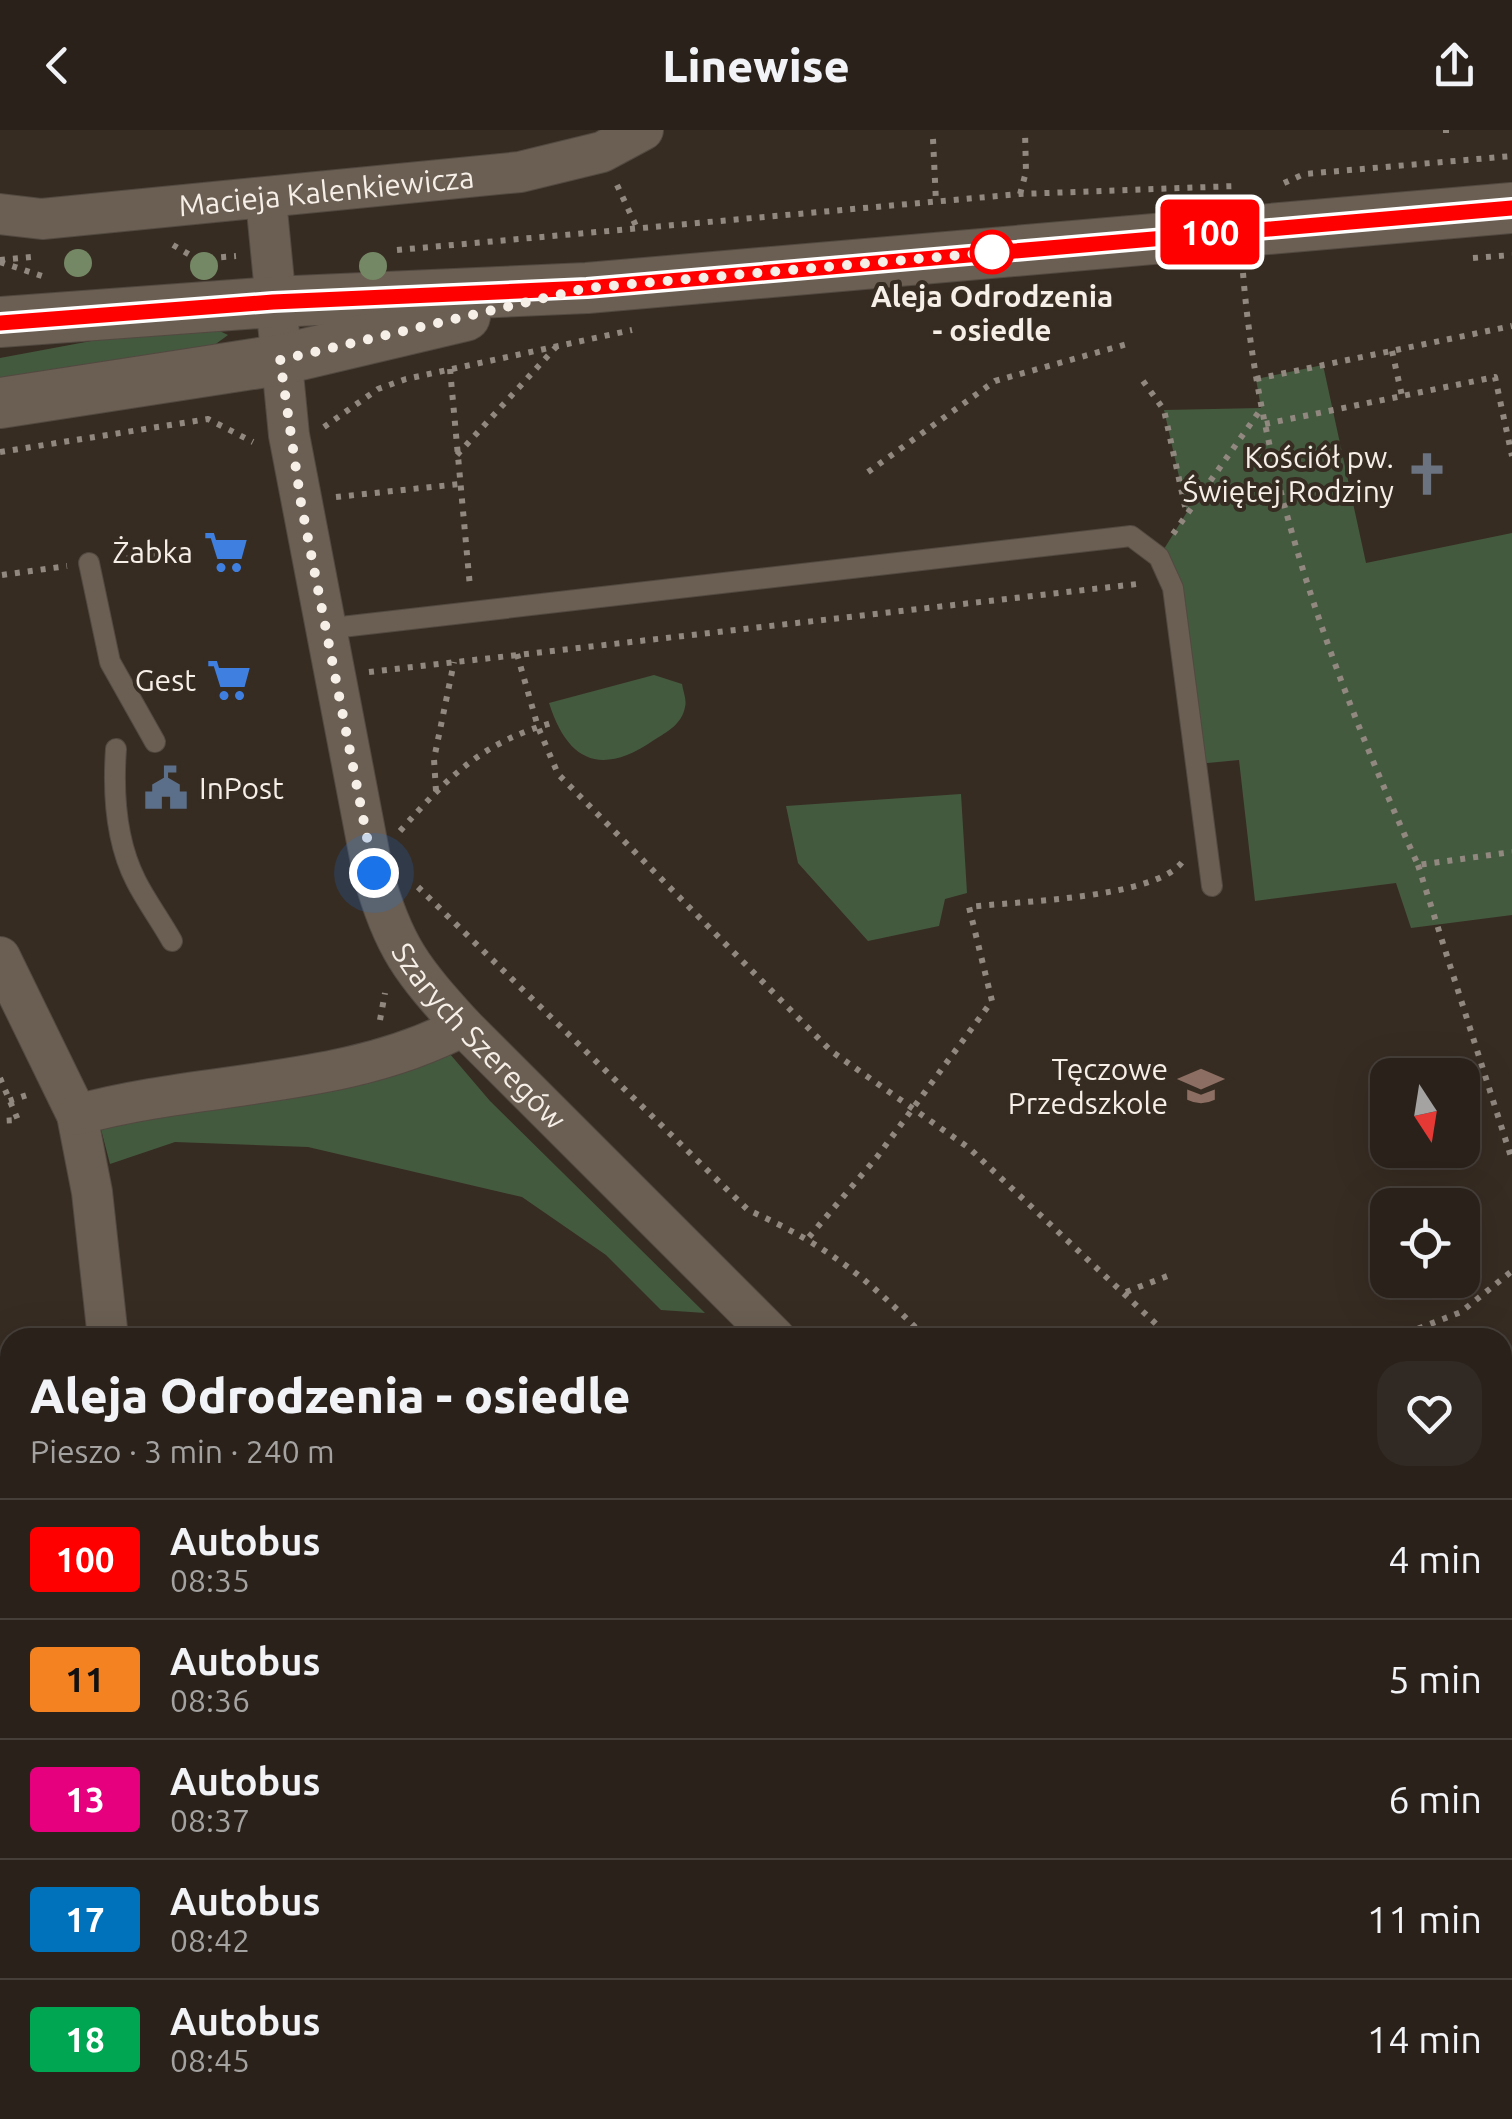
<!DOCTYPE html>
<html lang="pl">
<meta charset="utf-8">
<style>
body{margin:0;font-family:Ubuntu,sans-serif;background:#312923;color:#f1f3f6;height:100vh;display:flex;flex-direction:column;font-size:38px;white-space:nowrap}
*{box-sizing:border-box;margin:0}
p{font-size:32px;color:#a5a3a2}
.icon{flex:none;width:55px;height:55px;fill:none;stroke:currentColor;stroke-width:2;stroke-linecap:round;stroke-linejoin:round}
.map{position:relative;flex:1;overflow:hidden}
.sheet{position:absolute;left:0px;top:1198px;width:1512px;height:792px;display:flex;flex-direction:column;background:#29211a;border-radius:30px 30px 0 0;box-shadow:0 10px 40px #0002,0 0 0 2px #453e39}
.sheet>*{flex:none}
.badge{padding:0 20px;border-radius:8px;font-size:35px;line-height:65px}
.needle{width:65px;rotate:168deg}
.tools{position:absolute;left:1370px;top:928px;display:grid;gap:20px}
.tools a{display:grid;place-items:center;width:110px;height:110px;border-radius:20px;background:#29211a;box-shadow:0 10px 40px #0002,0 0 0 2px #453e39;font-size:50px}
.you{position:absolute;width:50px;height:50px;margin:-25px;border:8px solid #fff;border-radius:50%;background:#1a73e8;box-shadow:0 0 0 15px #1a73e833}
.map>.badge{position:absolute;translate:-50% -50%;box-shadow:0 0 0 5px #fff}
.round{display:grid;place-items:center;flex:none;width:105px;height:105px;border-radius:30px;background:#312923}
.overview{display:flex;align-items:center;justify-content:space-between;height:170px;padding:0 30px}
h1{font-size:48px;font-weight:800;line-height:75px}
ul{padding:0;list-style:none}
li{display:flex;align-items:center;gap:30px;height:120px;padding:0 30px;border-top:2px solid #453e39}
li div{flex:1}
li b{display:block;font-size:38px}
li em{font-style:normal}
li .badge{min-width:110px;font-weight:700;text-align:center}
header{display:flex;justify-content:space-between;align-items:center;height:130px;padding:0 30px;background:#29211a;font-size:45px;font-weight:800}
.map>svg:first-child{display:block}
.green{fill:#445a3f}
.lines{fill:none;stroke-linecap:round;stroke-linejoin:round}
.stream{stroke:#052228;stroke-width:10}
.service-casing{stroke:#524940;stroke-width:22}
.minor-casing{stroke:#524940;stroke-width:42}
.tertiary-casing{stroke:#524940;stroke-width:52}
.path{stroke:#918880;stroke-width:6;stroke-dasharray:5 8;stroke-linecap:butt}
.service{stroke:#6b5f53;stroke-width:20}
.minor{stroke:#6b5f53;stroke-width:40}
.tertiary{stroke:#6b5f53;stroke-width:50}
.tree{fill:#758865}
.line-casing{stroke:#fff;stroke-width:22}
.line{stroke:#f00;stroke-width:15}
.walk{stroke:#f6efe8;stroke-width:10;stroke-dasharray:0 18}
.stop-dot{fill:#fff;stroke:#f00;stroke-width:5}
.labels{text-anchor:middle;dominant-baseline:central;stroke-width:8;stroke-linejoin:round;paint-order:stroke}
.street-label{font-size:30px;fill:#f6efe8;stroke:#372c22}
.stop-label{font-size:30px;font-weight:bold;fill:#f6efe8;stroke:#372c22}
.poi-label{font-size:30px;fill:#f6efe8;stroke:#372c22;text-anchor:end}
</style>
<header><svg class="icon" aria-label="back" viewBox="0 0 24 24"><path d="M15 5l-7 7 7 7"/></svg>Linewise<svg class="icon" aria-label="share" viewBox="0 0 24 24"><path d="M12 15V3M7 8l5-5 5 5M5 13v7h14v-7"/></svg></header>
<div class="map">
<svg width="1512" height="1989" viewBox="0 0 1512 1989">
<rect width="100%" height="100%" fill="#372c22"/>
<g class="green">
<path d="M177,195H207L228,205L213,216L0,252V228Z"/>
<path d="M1323,235L1366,433L1512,403V785L1411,798L1396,753L1255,771L1239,630L1197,634L1159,427L1187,382L1164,280L1261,278L1256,249Z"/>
<path d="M654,545L682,554C683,561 687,570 685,577C682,594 667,602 654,610C602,646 568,633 549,573Z"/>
<path d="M961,664L967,763L945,769L939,796L868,811L798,733L786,676Z"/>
<path d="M438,910L490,971L705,1183L661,1180L606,1125L522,1067L308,1017L175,1012L110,1034L96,980Z"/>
<path d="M0,1571L10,1575V1802L0,1805Z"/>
<path d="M1512,1861V1989H1285L1301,1980H1502L1503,1867Z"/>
<path d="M10,1932V1980H111L108,1989H0V1950Z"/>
<path d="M814,1980H1260L1264,1989H817Z"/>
</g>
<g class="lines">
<g class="stream">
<path d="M0,1669L10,1670"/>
<path d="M903,1980L912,1989"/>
</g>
<g class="service-casing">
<g id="service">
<path d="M89,433L110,532L155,612"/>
<path d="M324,499L1131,406L1159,427L1173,458L1212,756"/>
<path d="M116,619C113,661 116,712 136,751C146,771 161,791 172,811"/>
<path d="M1502,1463L1512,1462"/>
<path d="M763,1980L766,1989"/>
</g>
</g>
<g class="minor-casing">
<g id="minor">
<path id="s1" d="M266,70L289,305L373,743C393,817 413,841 463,896L775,1208"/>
<path id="s2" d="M0,84L42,89L520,42L602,22L643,0"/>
<path d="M0,827L77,985L92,1062L108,1208"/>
<path d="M77,985C204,950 346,959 463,896"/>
<path d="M1502,1782L1512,1786"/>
<path d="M0,1869L10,1850"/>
</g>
</g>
<g class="tertiary-casing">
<g id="tertiary">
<path d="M0,192L273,172L587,158L1512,78"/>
<path d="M0,273L279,230L465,186"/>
</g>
</g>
<g class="path">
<path d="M1446,0V3"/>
<path d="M933,9L936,72"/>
<path d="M1284,53L1304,44L1512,26"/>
<path d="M617,55L637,98"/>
<path d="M1020,64L1026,42L1025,1"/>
<path d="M173,115L197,129L236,126"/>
<path d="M397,120L1020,64L1236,56"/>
<path d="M1473,128L1512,125"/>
<path d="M0,130L31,127"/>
<path d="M0,132L42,146"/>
<path d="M1243,143C1260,351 1333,546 1418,735L1512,722"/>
<path d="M1392,221L1402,266"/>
<path d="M450,239L470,457"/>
<path d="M1256,249L1512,196"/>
<path d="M1143,251L1164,280L1186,381"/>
<path d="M1265,294L1495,247L1512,326"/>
<path d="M324,297L378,259L406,249L632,200"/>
<path d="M0,322L208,289L253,312"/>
<path d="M457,325L556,217"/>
<path d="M868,342L995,251L1131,213"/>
<path d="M336,367L460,354"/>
<path d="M1173,404L1261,279"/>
<path d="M114,430L167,423"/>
<path d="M2,445L67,436"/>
<path d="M517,524L538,597L558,644L831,921L969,1018L1171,1208"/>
<path d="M369,542L1137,454L1141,457"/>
<path d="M436,661L434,629L454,532"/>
<path d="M400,701C449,646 482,612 555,592"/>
<path d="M1418,735L1512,1030"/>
<path d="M418,757L748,1080C827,1115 866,1147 926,1208"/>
<path d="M380,890L385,863"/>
<path d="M0,948L18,990L0,991"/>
<path d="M9,971L27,965"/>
<path d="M809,1107L877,1027L992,871L969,777C1016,771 1156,769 1183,731"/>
<path d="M1126,1162L1170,1145"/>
<path d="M1394,1208L1461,1182L1512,1141"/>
<path d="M0,1686L10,1660"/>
<path d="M1503,1747L1512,1734"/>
</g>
<use href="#service" class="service"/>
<use href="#minor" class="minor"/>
<use href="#tertiary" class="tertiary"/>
</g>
<g class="tree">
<circle cx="78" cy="133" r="14"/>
<circle cx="204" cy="136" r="14"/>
<circle cx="373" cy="136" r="14"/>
</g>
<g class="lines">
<g class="line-casing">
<path id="line" d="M0,193L273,172L587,158L1512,78"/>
</g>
<use href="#line" class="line"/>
<path class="walk" d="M374,743L301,373L280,230L587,158L996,122H992"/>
</g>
<defs>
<g id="church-bare" transform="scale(3.45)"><path d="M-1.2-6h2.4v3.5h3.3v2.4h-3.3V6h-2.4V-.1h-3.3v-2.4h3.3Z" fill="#6b7280" stroke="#372c22" stroke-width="2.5" paint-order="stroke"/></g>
<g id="supermarket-bare" transform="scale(3.45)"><path d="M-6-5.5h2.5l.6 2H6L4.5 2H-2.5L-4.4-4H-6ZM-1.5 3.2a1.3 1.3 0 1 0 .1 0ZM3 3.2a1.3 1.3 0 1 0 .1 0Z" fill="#3f7fe0" stroke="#372c22" stroke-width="2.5" paint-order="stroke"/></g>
<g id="civic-bare" transform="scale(3.45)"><path d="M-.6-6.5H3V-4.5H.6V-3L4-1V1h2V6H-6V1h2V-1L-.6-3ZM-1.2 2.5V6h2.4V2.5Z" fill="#5c6f8a" stroke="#372c22" stroke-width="2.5" paint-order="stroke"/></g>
<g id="school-bare" transform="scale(3.45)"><path d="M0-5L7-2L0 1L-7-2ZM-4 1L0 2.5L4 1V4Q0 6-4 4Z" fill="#8d6e63" stroke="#372c22" stroke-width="2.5" paint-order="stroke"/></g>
</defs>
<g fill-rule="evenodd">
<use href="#church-bare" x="1427" y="344"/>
<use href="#supermarket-bare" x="226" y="422"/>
<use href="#supermarket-bare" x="229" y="550"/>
<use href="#civic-bare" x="166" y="658"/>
<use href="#school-bare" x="1201" y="956"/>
</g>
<circle class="stop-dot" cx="992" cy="122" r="20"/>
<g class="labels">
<g class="street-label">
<text stroke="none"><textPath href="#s2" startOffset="328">Macieja Kalenkiewicza</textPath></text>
<text stroke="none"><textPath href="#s1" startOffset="880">Szarych Szeregów</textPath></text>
</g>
<g class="stop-label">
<text x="992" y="166">Aleja Odrodzenia<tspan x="992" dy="34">- osiedle</tspan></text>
</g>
<g class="poi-label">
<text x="1394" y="327">Kościół pw.<tspan x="1394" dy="34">Świętej Rodziny</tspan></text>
<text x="193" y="422">Żabka</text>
<text x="196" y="550">Gest</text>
<text x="199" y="658" text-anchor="start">InPost</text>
<text x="1168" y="939">Tęczowe<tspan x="1168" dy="34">Przedszkole</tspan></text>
</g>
</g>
</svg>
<div class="tools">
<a><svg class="needle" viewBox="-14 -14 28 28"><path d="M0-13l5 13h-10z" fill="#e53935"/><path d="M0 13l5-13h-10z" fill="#a5a3a2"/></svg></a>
<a><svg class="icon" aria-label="locate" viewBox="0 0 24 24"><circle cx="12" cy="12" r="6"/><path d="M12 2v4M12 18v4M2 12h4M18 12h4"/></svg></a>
</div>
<div class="you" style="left:374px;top:743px"></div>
<b class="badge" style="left:1210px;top:102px;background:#f00;color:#fff">100</b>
<section class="sheet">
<div class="overview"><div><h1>Aleja Odrodzenia - osiedle</h1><p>Pieszo · 3 min · 240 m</p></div><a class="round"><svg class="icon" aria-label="heart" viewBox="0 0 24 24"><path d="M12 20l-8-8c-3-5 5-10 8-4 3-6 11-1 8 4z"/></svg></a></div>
<ul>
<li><span class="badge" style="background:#f00;color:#fff">100</span><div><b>Autobus</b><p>08:35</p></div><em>4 min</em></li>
<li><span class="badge" style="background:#f58220;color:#111">11</span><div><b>Autobus</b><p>08:36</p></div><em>5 min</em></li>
<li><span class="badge" style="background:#e6007e;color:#fff">13</span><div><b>Autobus</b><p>08:37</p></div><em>6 min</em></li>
<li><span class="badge" style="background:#0072bc;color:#fff">17</span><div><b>Autobus</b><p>08:42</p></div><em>11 min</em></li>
<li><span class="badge" style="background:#00a651;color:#fff">18</span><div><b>Autobus</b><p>08:45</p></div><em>14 min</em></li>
</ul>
</section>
</div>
